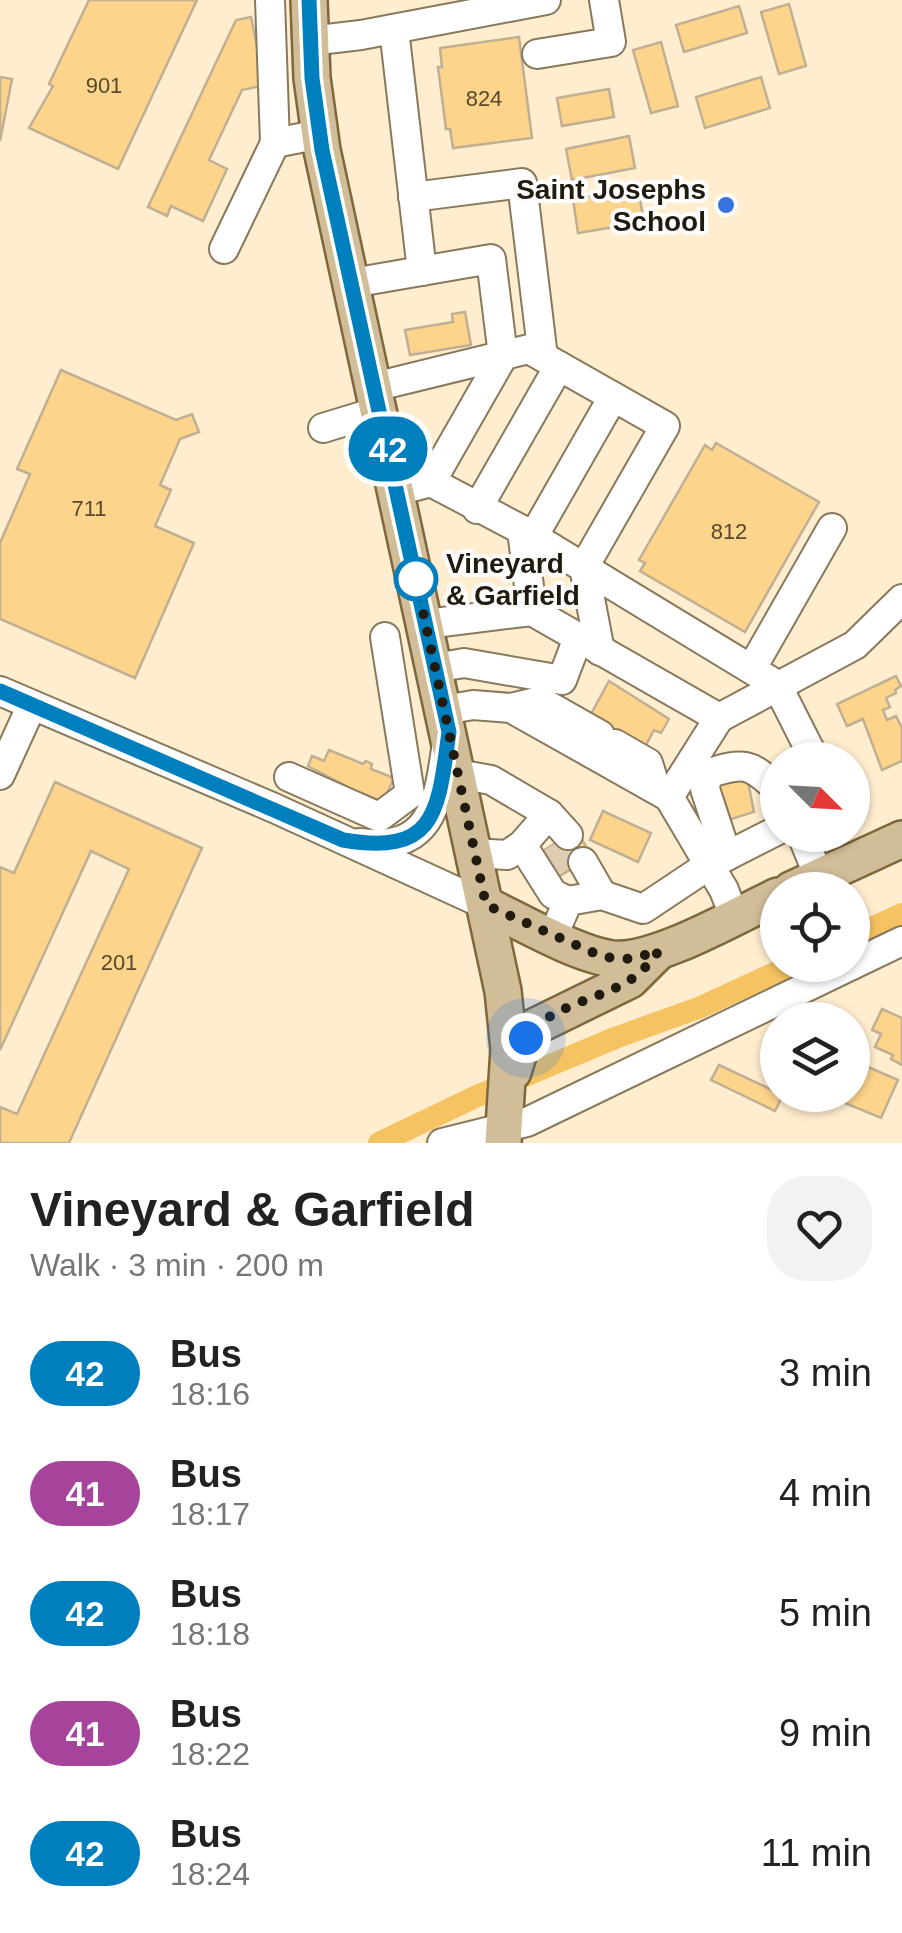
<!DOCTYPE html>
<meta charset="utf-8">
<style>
body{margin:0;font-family:Arial,sans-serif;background:#f2f2f2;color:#222;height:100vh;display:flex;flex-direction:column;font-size:38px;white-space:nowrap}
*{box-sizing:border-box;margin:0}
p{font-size:32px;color:#767676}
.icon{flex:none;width:55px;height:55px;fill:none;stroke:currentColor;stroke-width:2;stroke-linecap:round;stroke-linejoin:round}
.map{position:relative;height:1143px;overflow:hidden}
.sheet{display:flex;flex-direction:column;background:#fff;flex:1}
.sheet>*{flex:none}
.badge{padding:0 20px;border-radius:32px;font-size:35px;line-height:65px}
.needle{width:65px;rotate:114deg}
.buttons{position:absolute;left:760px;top:742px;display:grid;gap:20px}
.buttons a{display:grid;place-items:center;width:110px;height:110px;border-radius:50%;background:#fff;box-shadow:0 2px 8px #0004;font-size:50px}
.you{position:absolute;width:50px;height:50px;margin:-25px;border:8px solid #fff;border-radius:50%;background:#1a73e8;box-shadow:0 0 0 15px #1a73e833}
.map>.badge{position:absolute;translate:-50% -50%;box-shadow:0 0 0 5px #fff}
.round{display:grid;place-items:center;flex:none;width:105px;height:105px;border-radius:40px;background:#f2f2f2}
.summary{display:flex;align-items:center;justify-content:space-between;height:170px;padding:0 30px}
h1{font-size:48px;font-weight:700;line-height:75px}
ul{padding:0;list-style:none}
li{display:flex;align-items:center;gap:30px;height:120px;padding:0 30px}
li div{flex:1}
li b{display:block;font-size:38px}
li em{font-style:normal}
li .badge{min-width:110px;font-weight:700;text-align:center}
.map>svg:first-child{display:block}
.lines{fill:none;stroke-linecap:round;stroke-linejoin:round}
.canal{stroke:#f5c362;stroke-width:22}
.building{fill:#fdd48b;stroke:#c0af92;stroke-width:2.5}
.minor-tunnel{stroke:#decdb2;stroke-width:28;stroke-dasharray:28 14;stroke-linecap:butt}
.minor-casing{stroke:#88795d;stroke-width:32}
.major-casing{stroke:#7f673b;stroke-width:40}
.minor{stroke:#fff;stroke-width:28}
.major{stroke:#d1bd98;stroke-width:35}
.line-casing{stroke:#fff;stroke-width:22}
.line{stroke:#007fbe;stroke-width:15}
.walk{stroke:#201a0f;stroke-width:10;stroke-dasharray:0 18}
.poi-dot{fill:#3872e1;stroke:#fdfdfd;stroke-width:4}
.stop-dot{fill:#fff;stroke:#007fbe;stroke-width:5}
.labels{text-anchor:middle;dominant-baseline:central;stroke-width:8;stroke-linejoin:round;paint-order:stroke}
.number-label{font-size:22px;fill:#57482e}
.poi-label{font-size:28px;font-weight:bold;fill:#201a0f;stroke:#fdfdfd;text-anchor:end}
.stop-label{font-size:28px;font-weight:bold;fill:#201a0f;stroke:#fdfdfd;text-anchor:start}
</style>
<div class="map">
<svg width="902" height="1143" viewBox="0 0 902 1143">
<rect width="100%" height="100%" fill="#ffedcf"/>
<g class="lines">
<g class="canal">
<path d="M852,937L902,914"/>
<path d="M379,1143L477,1096L615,1038L701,1007L792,965"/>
</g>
</g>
<g class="building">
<path d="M89,0H197L118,169L29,128L53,86L49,84Z"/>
<path d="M789,4L806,66L779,74L761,12Z"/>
<path d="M739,6L747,33L684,52L676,25Z"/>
<path d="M251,17L265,85L242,90L209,160L227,169L203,221L171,206L167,216L148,207L236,20Z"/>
<path d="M519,37L532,138L453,148L450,129H446L438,67H442L440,48Z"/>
<path d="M661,42L678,106L651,113L633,50Z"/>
<path d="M0,77L12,79L0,141Z"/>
<path d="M761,77L770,108L705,128L696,97Z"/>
<path d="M609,89L614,117L562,126L557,98Z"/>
<path d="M629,136L635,168L572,180L566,149Z"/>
<path d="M638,188L644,222L578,233L573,199Z"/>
<path d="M465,312L471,345L410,355L405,330L453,322L452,314Z"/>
<path d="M61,370L176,420L192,414L199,432L180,439L160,485L171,490L155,526L194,543L135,678L0,619V543L30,474L17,469Z"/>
<path d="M716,443L819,502L745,632L640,571L645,563L639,560L705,445L712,450Z"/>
<path d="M896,676L901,686L895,690L896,693L886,698L890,707L883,710L887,720L896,716L902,728V761L882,770L863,719L847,726L837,704Z"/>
<path d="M609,681L669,719L661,733L654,730L645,747L586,723Z"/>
<path d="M329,750L363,764L366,761L372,764L371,769L394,778L383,802L357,791L355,795L346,791L348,787L308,766L312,756L324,761Z"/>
<path d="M746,772L754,812L725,821L713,782Z"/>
<path d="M55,782L202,848L69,1143H0V1107L17,1114L129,869L91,851L0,1050V867L14,873Z"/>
<path d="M603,811L651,833L638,862L590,840Z"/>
<path d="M576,830L592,856L550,882L534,857Z"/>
<path d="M882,1009L902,1018V1065L891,1059L893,1055L875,1047L881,1034L872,1030Z"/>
<path d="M824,1013L840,1020H810Z"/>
<path d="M854,1061L898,1080L881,1118L845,1103L849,1095H852Z"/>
<path d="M719,1065L783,1095L775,1111L711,1080Z"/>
</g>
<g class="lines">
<path class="minor-tunnel" d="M554,844L571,870"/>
<g class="minor-casing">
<g id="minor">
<path d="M270,0L275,143L320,134"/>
<path d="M394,29L422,271"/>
<path d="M310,41L361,35L546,0"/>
<path d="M537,54L611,42L604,0"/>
<path d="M413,197L522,183L543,357"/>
<path d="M224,249L275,143"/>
<path d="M352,283L491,259L503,356L431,482"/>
<path d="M374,387L529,349L665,426L584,567L600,651"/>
<path d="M323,428L379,411"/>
<path d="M397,491L431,482L522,530L532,611L719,718L855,645L902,599"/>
<path d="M477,509L559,366"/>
<path d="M522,530L777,685L815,760"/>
<path d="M533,537L613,397"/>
<path d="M426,624L532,611"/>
<path d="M435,668L464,663L562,680L578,638"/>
<path d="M752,668L832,528"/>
<path d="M0,691L274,808L486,905"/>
<path d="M511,708L540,701L600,735"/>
<path d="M444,710L473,705L511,708L669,797L724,890L734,916"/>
<path d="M615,744L648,763L656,789"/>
<path d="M458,774L491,780L549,814L522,845L507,855L474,853"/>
<path d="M0,775L32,705"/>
<path d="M289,777L379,817L410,794L385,637"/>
<path d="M669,797L719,718"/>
<path d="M549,814L568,835"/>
<path d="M802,835L819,877"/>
<path d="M359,843C429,852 438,807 446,749"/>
<path d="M522,845L553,894L568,901"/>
<path d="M727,856L705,789L707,774C743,762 750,762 778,790"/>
<path d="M583,862L602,895"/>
<path d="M553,936L568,901L602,895L643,909L709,865L778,830"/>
<path d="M852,965L902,941"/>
<path d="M442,1143L527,1122L852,965"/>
</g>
</g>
<g class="major-casing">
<g id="major">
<path d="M309,0L312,78L322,150L503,991L509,1049L503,1143"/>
<path d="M791,890L902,839"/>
<path d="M486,905C519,921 578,955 613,959C655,963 737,915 778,896"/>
<path d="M513,1072L520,1049L534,1027L630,980L658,952"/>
</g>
</g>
<use href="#minor" class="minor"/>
<use href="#major" class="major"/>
</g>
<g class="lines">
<g class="line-casing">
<path id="line" d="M0,691L343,840C437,856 438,811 449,732L322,150L312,78L309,0"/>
</g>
<use href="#line" class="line"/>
<path class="walk" d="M416,579L486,905L603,957L631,959L659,951C652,959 646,968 637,975C604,1001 552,1002 526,1038"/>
</g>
<circle class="poi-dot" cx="726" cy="205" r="10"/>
<circle class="stop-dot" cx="416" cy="579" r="20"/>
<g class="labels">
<g class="number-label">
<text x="104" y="85">901</text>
<text x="484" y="98">824</text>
<text x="89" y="508">711</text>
<text x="729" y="531">812</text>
<text x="119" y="962">201</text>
</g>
<g class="poi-label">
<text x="706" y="189">Saint Josephs<tspan x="706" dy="32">School</tspan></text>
</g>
<g class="stop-label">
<text x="446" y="563">Vineyard<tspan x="446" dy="32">&amp; Garfield</tspan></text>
</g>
</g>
</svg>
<div class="buttons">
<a><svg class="needle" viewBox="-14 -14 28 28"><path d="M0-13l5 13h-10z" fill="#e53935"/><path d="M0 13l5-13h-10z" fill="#767676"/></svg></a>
<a><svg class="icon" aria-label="locate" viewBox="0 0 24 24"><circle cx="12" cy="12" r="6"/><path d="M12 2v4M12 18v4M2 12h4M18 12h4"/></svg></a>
<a><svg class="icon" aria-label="layers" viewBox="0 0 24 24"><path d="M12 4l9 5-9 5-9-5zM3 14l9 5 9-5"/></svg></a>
</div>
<div class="you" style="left:526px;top:1038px"></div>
<b class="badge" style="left:388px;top:449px;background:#007fbe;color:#fff">42</b>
</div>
<section class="sheet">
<div class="summary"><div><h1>Vineyard &amp; Garfield</h1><p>Walk · 3 min · 200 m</p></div><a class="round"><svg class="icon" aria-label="heart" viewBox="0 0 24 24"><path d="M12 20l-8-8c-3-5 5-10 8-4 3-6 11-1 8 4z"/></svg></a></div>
<ul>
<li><span class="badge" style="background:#007fbe;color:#fff">42</span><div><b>Bus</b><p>18:16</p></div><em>3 min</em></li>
<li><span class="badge" style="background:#a5449a;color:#fff">41</span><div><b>Bus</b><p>18:17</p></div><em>4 min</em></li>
<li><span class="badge" style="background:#007fbe;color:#fff">42</span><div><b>Bus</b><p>18:18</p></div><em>5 min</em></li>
<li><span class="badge" style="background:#a5449a;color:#fff">41</span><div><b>Bus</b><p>18:22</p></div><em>9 min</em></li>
<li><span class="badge" style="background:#007fbe;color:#fff">42</span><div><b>Bus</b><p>18:24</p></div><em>11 min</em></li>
</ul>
</section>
